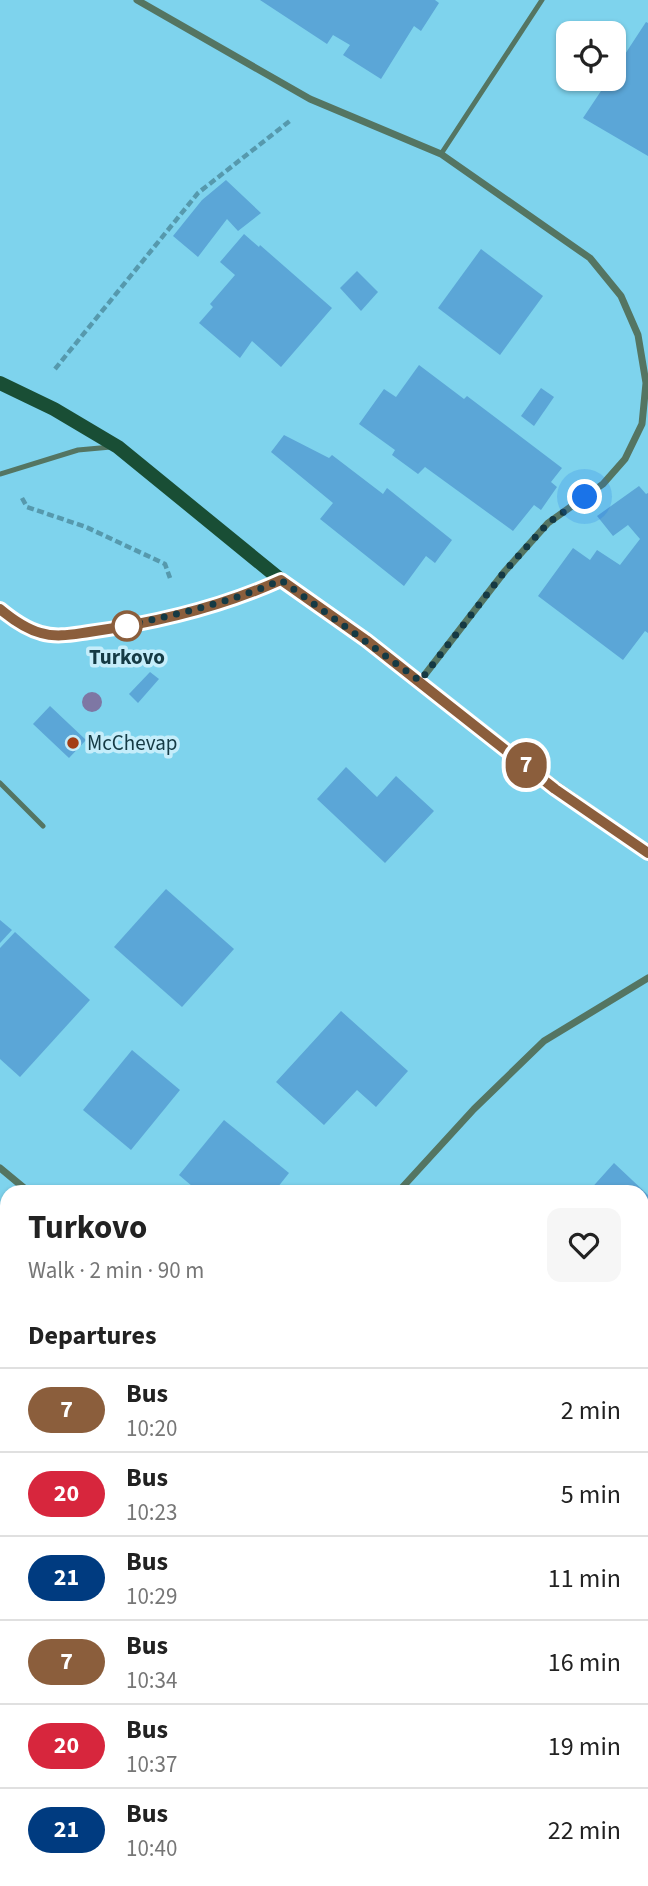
<!DOCTYPE html>
<meta charset="utf-8">
<style>
body{margin:0;font-family:"Source Sans 3",sans-serif;background:#f6f6f6;color:#222;height:100vh;display:flex;flex-direction:column;font-size:26px;white-space:nowrap}
*{box-sizing:border-box;margin:0}
p{font-size:23px;color:#767676}
.icon{flex:none;width:38px;height:38px;fill:none;stroke:currentColor;stroke-width:2;stroke-linecap:round;stroke-linejoin:round}
.map{position:relative;flex:1;overflow:hidden}
.sheet{position:absolute;left:0px;top:1185px;width:649px;height:702px;display:flex;flex-direction:column;background:#fff;border-radius:21px 21px 0 0;box-shadow:0 2px 5px #0004}
.sheet>*{flex:none}
.badge{padding:0 14px;border-radius:23px;font-size:24px;line-height:46px}
.buttons{position:absolute;left:556px;top:21px;display:grid;gap:14px}
.buttons a{display:grid;place-items:center;width:70px;height:70px;border-radius:14px;background:#fff;box-shadow:0 2px 5px #0004;font-size:35px}
.you{position:absolute;width:35px;height:35px;margin:-18px;border:5px solid #fff;border-radius:50%;background:#1a73e8;box-shadow:0 0 0 10px #1a73e833}
.map>.badge{position:absolute;translate:-50% -50%;box-shadow:0 0 0 4px #fff}
h2{padding:0 28px;font-size:26px;line-height:63px}
.round{display:grid;place-items:center;flex:none;width:74px;height:74px;border-radius:14px;background:#f6f6f6}
.summary{display:flex;align-items:center;justify-content:space-between;height:119px;padding:0 28px}
h1{font-size:33px;font-weight:700;line-height:52px}
ul{padding:0;list-style:none}
li{display:flex;align-items:center;gap:21px;height:84px;padding:0 28px;border-top:2px solid #e0e0e0}
li div{flex:1}
li b{display:block;font-size:26px}
li em{font-style:normal}
li .badge{min-width:77px;font-weight:700;text-align:center}
.map>svg:first-child{display:block}
.building{fill:#5ba6d7}
.lines{fill:none;stroke-linecap:round;stroke-linejoin:round}
.path{stroke:#5699ad;stroke-width:4.5;stroke-dasharray:7 3.5;stroke-linecap:butt}
.lane{stroke:#547562;stroke-width:5}
.street{stroke:#547562;stroke-width:7}
.secondary{stroke:#194e35;stroke-width:14}
.tree{fill:#7e77a4}
.line-casing{stroke:#fff;stroke-width:16}
.line{stroke:#8b5e3c;stroke-width:10}
.walk{stroke:#153a44;stroke-width:7;stroke-dasharray:0 12.6}
.stop-dot{fill:#fff;stroke:#8b5e3c;stroke-width:3.5}
.poi-dot{fill:#a43e16;stroke:#c5edfa;stroke-width:2.5}
.labels{text-anchor:middle;dominant-baseline:central;stroke-width:7;stroke-linejoin:round;paint-order:stroke}
.stop-label{font-size:21px;font-weight:bold;fill:#153a44;stroke:#c5edfa}
.poi-label{font-size:21px;fill:#153a44;stroke:#c5edfa;text-anchor:start}
</style>
<div class="map">
<svg width="648" height="1886" viewBox="0 0 648 1886">
<rect width="100%" height="100%" fill="#7ed3ed"/>
<g class="building">
<path d="M260,0H435L439,3L421,31L414,26L381,79L343,55L350,45L333,35L327,44Z"/>
<path d="M646,22L648,23V156L583,118L609,79H614V71Z"/>
<path d="M226,180L261,213L238,231L227,219L198,257L173,236L202,200Z"/>
<path d="M244,234L259,247L260,245L332,308L281,367L252,341L240,358L199,323L213,307L210,304L235,275L220,262Z"/>
<path d="M481,249L543,296L500,355L438,308Z"/>
<path d="M357,271L378,292L361,311L340,288Z"/>
<path d="M419,365L464,399L467,396L562,468L551,482L557,487L541,510L534,505L513,531L425,467L418,474L392,455L395,450L359,424L384,389L396,397Z"/>
<path d="M541,388L554,397L534,426L521,416Z"/>
<path d="M284,435L329,458L332,455L383,494L387,488L452,540L435,563L426,556L404,586L320,519L333,503L271,452Z"/>
<path d="M639,486L646,494L648,493V633L645,631L623,660L538,596L573,548L590,560L597,550L620,565L640,539L628,525L613,536L597,516Z"/>
<path d="M150,672L159,679L138,703L129,694Z"/>
<path d="M50,706L86,740L69,758L33,724Z"/>
<path d="M346,767L377,797L396,776L434,811L385,863L317,799Z"/>
<path d="M166,889L234,949L182,1007L114,947Z"/>
<path d="M0,920L12,930L0,943Z"/>
<path d="M15,932L90,1000L20,1077L0,1059V948Z"/>
<path d="M341,1011L408,1071L376,1107L357,1090L324,1125L276,1082Z"/>
<path d="M132,1050L180,1090L131,1150L83,1110Z"/>
<path d="M224,1120L289,1173L274,1192H199L179,1175Z"/>
<path d="M614,1163L648,1195V1246L642,1252V1192H588Z"/>
<path d="M0,1477L7,1485V1510L0,1517Z"/>
<path d="M7,1531V1578L0,1570V1537Z"/>
<path d="M642,1597L648,1603V1622L642,1627Z"/>
<path d="M642,1660L648,1666V1683L642,1688Z"/>
<path d="M642,1867L648,1870V1886H610L613,1880H642Z"/>
<path d="M422,1880H480L475,1886H431Z"/>
</g>
<g class="lines">
<g class="path">
<path d="M55,369L198,193L291,120"/>
<path d="M22,498L27,507L86,527L165,564L170,578"/>
</g>
<g class="lane">
<path d="M441,154L542,0"/>
<path d="M0,474L78,450L111,447"/>
<path d="M0,609C12,619 26,629 41,633C58,638 77,633 94,631C157,622 221,607 279,581"/>
<path d="M0,783L43,826"/>
<path d="M0,1448L7,1451"/>
<path d="M563,1886L566,1880"/>
</g>
<g class="street">
<path d="M137,0L310,99L441,154L590,258L621,296L638,335L646,383L642,424L625,459L603,484L548,523L505,571L420,681"/>
<path d="M0,1168L29,1192"/>
<path d="M398,1192L474,1109L544,1041L648,978"/>
<path d="M375,1880L379,1886"/>
</g>
<path class="secondary" d="M0,383L54,409L118,447L281,580L366,640L555,788L648,853"/>
</g>
<circle class="tree" cx="92" cy="702" r="10"/>
<g class="lines">
<g class="line-casing">
<path id="line" d="M0,609C12,619 26,629 41,633C57,638 74,634 89,632C155,623 221,607 281,580L366,640L555,789L648,853"/>
</g>
<use href="#line" class="line"/>
<path class="walk" d="M127,626L121,627C176,614 230,603 281,580L420,681L505,571L548,523L585,497"/>
</g>
<circle class="stop-dot" cx="127" cy="626" r="14"/>
<circle class="poi-dot" cx="73" cy="743" r="7"/>
<g class="labels">
<g class="stop-label">
<text x="127" y="657">Turkovo</text>
</g>
<g class="poi-label">
<text x="87" y="743">McChevap</text>
</g>
</g>
</svg>
<div class="buttons">
<a><svg class="icon" aria-label="locate" viewBox="0 0 24 24"><circle cx="12" cy="12" r="6"/><path d="M12 2v4M12 18v4M2 12h4M18 12h4"/></svg></a>
</div>
<div class="you" style="left:585px;top:497px"></div>
<b class="badge" style="left:526px;top:765px;background:#8b5e3c;color:#fff">7</b>
<section class="sheet">
<div class="summary"><div><h1>Turkovo</h1><p>Walk · 2 min · 90 m</p></div><a class="round"><svg class="icon" aria-label="heart" viewBox="0 0 24 24"><path d="M12 20l-8-8c-3-5 5-10 8-4 3-6 11-1 8 4z"/></svg></a></div>
<h2>Departures</h2>
<ul>
<li><span class="badge" style="background:#8b5e3c;color:#fff">7</span><div><b>Bus</b><p>10:20</p></div><em>2 min</em></li>
<li><span class="badge" style="background:#d7263d;color:#fff">20</span><div><b>Bus</b><p>10:23</p></div><em>5 min</em></li>
<li><span class="badge" style="background:#003b80;color:#fff">21</span><div><b>Bus</b><p>10:29</p></div><em>11 min</em></li>
<li><span class="badge" style="background:#8b5e3c;color:#fff">7</span><div><b>Bus</b><p>10:34</p></div><em>16 min</em></li>
<li><span class="badge" style="background:#d7263d;color:#fff">20</span><div><b>Bus</b><p>10:37</p></div><em>19 min</em></li>
<li><span class="badge" style="background:#003b80;color:#fff">21</span><div><b>Bus</b><p>10:40</p></div><em>22 min</em></li>
</ul>
</section>
</div>
